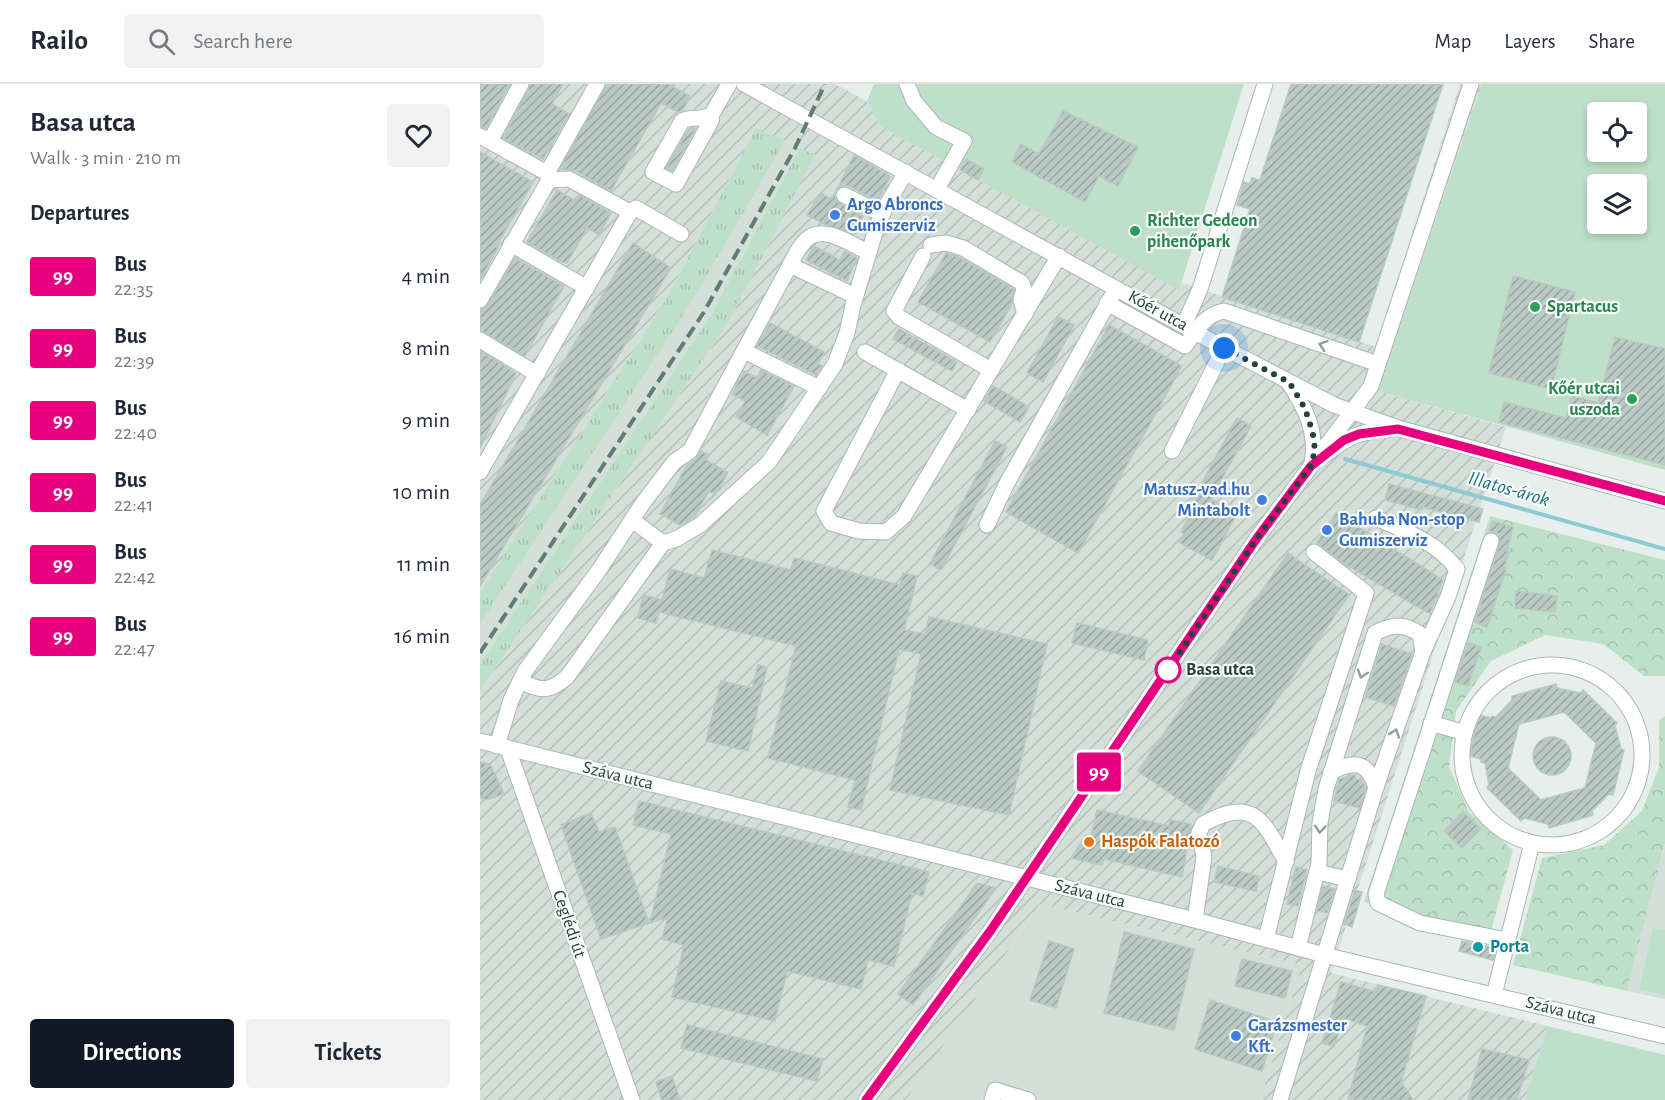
<!DOCTYPE html>
<meta charset="utf-8">
<style>
body{margin:0;font-family:"Alegreya Sans",sans-serif;background:#f2f2f3;color:#1f2937;height:100vh;display:flex;flex-direction:column;font-size:22px;white-space:nowrap}
*{box-sizing:border-box;margin:0}
p{font-size:20px;color:#747a83}
.icon{flex:none;width:33px;height:33px;fill:none;stroke:currentColor;stroke-width:2;stroke-linecap:round;stroke-linejoin:round}
.map{position:relative;flex:1;overflow:hidden}
.drawer{display:flex;flex-direction:column;background:#fff;width:480px}
.drawer>*{flex:none}
.badge{padding:0 12px;border-radius:4px;font-size:21px;line-height:39px}
.fabs{position:absolute;left:1107px;top:18px;display:grid;gap:12px}
.fabs a{display:grid;place-items:center;width:60px;height:60px;border-radius:6px;background:#fff;box-shadow:0 3px 9px #0003;font-size:30px}
.you{position:absolute;width:30px;height:30px;margin:-15px;border:4px solid #fff;border-radius:50%;background:#1a73e8;box-shadow:0 0 0 9px #1a73e833}
.map>.badge{position:absolute;translate:-50% -50%;box-shadow:0 0 0 3px #fff}
h2{padding:0 30px;font-size:22px;line-height:54px}
.round{display:grid;place-items:center;flex:none;width:63px;height:63px;border-radius:6px;background:#f2f2f3}
.overview{display:flex;align-items:center;justify-content:space-between;height:102px;padding:0 30px}
h1{font-size:28px;font-weight:600;line-height:45px}
.action{display:flex;gap:12px;margin-top:auto;padding:12px 30px}
.action a{flex:1;height:69px;border-radius:6px;background:#111827;color:#fff;font-size:24px;font-weight:600;line-height:69px;text-align:center}
.action a+a{background:#f2f2f3;color:#1f2937}
ul{padding:0;list-style:none}
li{display:flex;align-items:center;gap:18px;height:72px;padding:0 30px}
li div{flex:1}
li b{display:block;font-size:22px}
li em{font-style:normal}
li .badge{min-width:66px;font-weight:700;text-align:center}
header{display:flex;align-items:center;gap:36px;box-sizing:border-box;height:84px;padding:0 30px;background:#fff;border-bottom:2px solid #e0e1e3}
header strong{font-size:28px}
nav{display:flex;gap:33px;margin-inline-start:auto;font-size:21px}
.search{width:420px;height:54px;background:#f2f2f3;display:flex;align-items:center;gap:15px;box-sizing:border-box;padding:0 21px;border-radius:6px;color:#747a83;font-size:22px}
main{display:flex;flex:1;min-height:0}
.map>svg:first-child{display:block}
.built{fill:#d4dfda}
.industrial{fill:url(#industrial-furrows)}
.grass{fill:url(#grass-tufts)}
.forest{fill:url(#forest-crowns)}
.pitch{fill:#bfe0c8;fill-rule:evenodd}
.lines{fill:none;stroke-linecap:round;stroke-linejoin:round}
.stream{stroke:#8ec9d4;stroke-width:4}
.building{fill:url(#building-hatch);stroke:#b8c9c2;stroke-width:1.5;fill-rule:evenodd}
.minor-casing{stroke:#a8b8b2;stroke-width:17}
.minor{stroke:#fff;stroke-width:15}
.rail{stroke:#5f7d75;stroke-width:4;stroke-dasharray:12 6;stroke-linecap:butt}
.oneway{stroke:#92a09c}
.line-casing{stroke:#fff;stroke-width:14}
.line{stroke:#e6007e;stroke-width:9}
.walk{stroke:#24423a;stroke-width:6;stroke-dasharray:0 10.8}
.shop-dot{fill:#3f7fe0;stroke:#f7fbf9;stroke-width:2}
.leisure-dot{fill:#2e9e5b;stroke:#f7fbf9;stroke-width:2}
.stop-dot{fill:#fff;stroke:#e6007e;stroke-width:3}
.food-dot{fill:#e8710a;stroke:#f7fbf9;stroke-width:2}
.culture-dot{fill:#0f9aa8;stroke:#f7fbf9;stroke-width:2}
.labels{text-anchor:middle;dominant-baseline:central;stroke-width:4.5;stroke-linejoin:round;paint-order:stroke}
.shop-label{font-size:18px;font-weight:bold;fill:#366cbe;stroke:#f7fbf9;text-anchor:start}
.leisure-label{font-size:18px;font-weight:bold;fill:#27864d;stroke:#f7fbf9;text-anchor:start}
.street-label{font-size:18px;fill:#24423a;stroke:#f7fbf9}
.stop-label{font-size:18px;font-weight:bold;fill:#24423a;stroke:#f7fbf9;text-anchor:start}
.food-label{font-size:18px;font-weight:bold;fill:#c56008;stroke:#f7fbf9;text-anchor:start}
.culture-label{font-size:18px;font-weight:bold;fill:#0d838f;stroke:#f7fbf9;text-anchor:start}
.water-label{font-size:20px;font-style:italic;fill:#1c6f80;stroke:#f7fbf9}
</style>
<header>
<strong>Railo</strong>
<div class="search"><svg class="icon" aria-label="search" viewBox="0 0 24 24"><circle cx="10" cy="10" r="6"/><path d="M15 15l6 6"/></svg>Search here</div>
<nav><a>Map</a><a>Layers</a><a>Share</a></nav>
</header>
<main>
<section class="drawer">
<div class="overview"><div><h1>Basa utca</h1><p>Walk · 3 min · 210 m</p></div><a class="round"><svg class="icon" aria-label="heart" viewBox="0 0 24 24"><path d="M12 20l-8-8c-3-5 5-10 8-4 3-6 11-1 8 4z"/></svg></a></div>
<h2>Departures</h2>
<ul>
<li><span class="badge" style="background:#e6007e;color:#fff">99</span><div><b>Bus</b><p>22:35</p></div><em>4 min</em></li>
<li><span class="badge" style="background:#e6007e;color:#fff">99</span><div><b>Bus</b><p>22:39</p></div><em>8 min</em></li>
<li><span class="badge" style="background:#e6007e;color:#fff">99</span><div><b>Bus</b><p>22:40</p></div><em>9 min</em></li>
<li><span class="badge" style="background:#e6007e;color:#fff">99</span><div><b>Bus</b><p>22:41</p></div><em>10 min</em></li>
<li><span class="badge" style="background:#e6007e;color:#fff">99</span><div><b>Bus</b><p>22:42</p></div><em>11 min</em></li>
<li><span class="badge" style="background:#e6007e;color:#fff">99</span><div><b>Bus</b><p>22:47</p></div><em>16 min</em></li>
</ul>
<div class="action"><a>Directions</a><a>Tickets</a></div>
</section>
<div class="map">
<svg width="1185" height="1016" viewBox="0 0 1185 1016">
<defs>
<pattern id="industrial-furrows" width="10" height="10" patternUnits="userSpaceOnUse" patternTransform="scale(1.5)"><rect width="10" height="10" fill="#d4dfda"/><path d="M-1 1l2-2M0 10L10 0M9 11l2-2" fill="none" stroke="#b6c1bc"/></pattern>
<pattern id="grass-tufts" width="24" height="20" patternUnits="userSpaceOnUse" patternTransform="scale(1.5)"><rect width="24" height="20" fill="#bfe0c8"/><path d="M3 7l-1-3M5 7V3M7 7l1-3M15 17l-1-3M17 17v-4M19 17l1-3" fill="none" stroke="#a4c1ad"/></pattern>
<pattern id="forest-crowns" width="20" height="18" patternUnits="userSpaceOnUse" patternTransform="scale(1.5)"><rect width="20" height="18" fill="#bfe0c8"/><path d="M2 6a3 3 0 1 1 6 0M12 15a3 3 0 1 1 6 0" fill="none" stroke="#a4c1ad"/></pattern>
<pattern id="building-hatch" width="6" height="6" patternUnits="userSpaceOnUse" patternTransform="scale(1.5)"><rect width="6" height="6" fill="#bbcac4"/><path d="M-1 1l2-2M0 6l6-6M5 7l2-2" fill="none" stroke="#98a6a0"/></pattern>
</defs>
<rect width="100%" height="100%" fill="#e6efeb"/>
<g class="built">
<path d="M305,57L320,64L231,231L0,580V541L208,224Z"/>
<path d="M1185,759V915L1147,907Z"/>
<path d="M560,820L822,881L780,1016H426Z"/>
</g>
<path class="industrial" d="M0,0H355L387,17L400,42L699,205L702,199L899,264L913,209L980,0H1002L897,307L1026,343L851,889L1067,942L1045,1016H780L822,881L560,820L426,1016H0V607L248,239L334,71L276,44L189,210L0,509Z"/>
<g class="grass">
<path d="M276,44L305,57L208,224L0,541V509L189,210Z"/>
<path d="M320,64L335,71L248,239L0,607V580L231,231Z"/>
</g>
<g class="forest">
<path d="M1010,432L1185,476V592H1164L1123,560L1065,551L1011,577L976,627L969,683L989,728L1033,766L1011,847L884,818Z"/>
<path d="M1185,632V759L1147,907L1033,881L1062,774L1124,761L1162,727L1179,683V636Z"/>
</g>
<g class="pitch">
<path d="M394,0H764L699,206L400,42L387,17Z"/>
<path d="M1002,0H1185V386L897,307ZM1118,28H1156V68H1118ZM1118,100H1156V140H1118Z"/>
<path d="M1173,844L1185,846V911L1159,906Z"/>
<path d="M1067,942L1185,971V1016H1045Z"/>
</g>
<g class="lines">
<path class="stream" d="M865,375L1185,465"/>
</g>
<g class="building">
<path d="M0,0H30L6,44L0,42Z"/>
<path d="M51,0H83L72,20L89,30L63,75L23,54Z"/>
<path d="M127,0H188L210,12L203,26L198,28L181,19L131,107L94,86L80,85Z"/>
<path d="M811,0H963L879,258L742,213L770,125L757,121L764,98L770,100L772,94L780,96Z"/>
<path d="M583,27L658,63L638,102L619,92L605,118L532,78L541,60L559,70Z"/>
<path d="M216,44L192,87L186,84L209,45Z"/>
<path d="M0,68L53,98L16,163L18,164L0,196Z"/>
<path d="M374,71L410,92L398,117L368,102L363,101L357,105Z"/>
<path d="M486,75L504,85L498,96L480,86Z"/>
<path d="M77,106L96,117L99,111L131,129L119,151L107,144L87,179L82,178L47,158Z"/>
<path d="M340,109L352,115L355,109L356,116L359,119L383,132L373,150L346,141L327,131Z"/>
<path d="M153,159L191,184L0,502V421Z"/>
<path d="M334,162L360,176L364,167L377,174L367,197L326,176Z"/>
<path d="M466,169L479,173L534,205L532,220L510,258L438,218Z"/>
<path d="M35,174L84,202L45,272L0,246V226L8,221Z"/>
<path d="M1033,192L1095,208L1071,305L1009,289Z"/>
<path d="M578,233L594,241L563,298L547,289Z"/>
<path d="M290,239L344,268L338,280L342,282L336,291L277,262Z"/>
<path d="M629,241L702,282L598,469L526,428Z"/>
<path d="M419,245L477,278L472,287L413,255Z"/>
<path d="M1135,253L1185,265V381L1019,338L1024,318L1086,334L1092,312L1118,319Z"/>
<path d="M0,267L36,289L0,364Z"/>
<path d="M281,286L314,302L287,351L256,333L265,317L252,310L264,287L277,294Z"/>
<path d="M513,302L549,323L540,338L504,317Z"/>
<path d="M757,334L771,342L731,415L757,430L732,476L700,459L705,451L701,448L716,420L712,417Z"/>
<path d="M515,357L527,363L461,486L450,480Z"/>
<path d="M221,367L229,371L226,376L248,389L235,411L229,407L215,432L200,441L180,430L207,381L216,375Z"/>
<path d="M909,400L1003,425L999,438L942,423V426L905,416Z"/>
<path d="M856,429L963,496L950,530L866,481L837,459Z"/>
<path d="M1012,437L1033,443L1027,467L1029,468L1024,485H1026L1007,543L995,538L1020,459L1019,450L1009,447Z"/>
<path d="M232,466L311,486L314,474L420,501L423,489L437,492L424,546L445,550L449,533L567,560L529,731L410,706L441,570L419,565L381,726L368,723L375,696L288,674L316,562L179,528L176,539L158,534L163,511L182,516L190,485L224,494Z"/>
<path d="M808,469L869,511L719,729L658,687Z"/>
<path d="M1036,507L1077,512L1075,528L1035,524Z"/>
<path d="M597,539L668,556L664,576L592,559Z"/>
<path d="M988,559L1001,563L988,602L975,598Z"/>
<path d="M902,560L932,570L914,622L885,613Z"/>
<path d="M278,581L287,583L268,667L226,657L241,597L272,604Z"/>
<path d="M1076,600L1077,604L1101,609L1103,606L1137,639L1135,642L1141,665L1144,666L1133,711L1129,710L1112,727L1113,731L1069,744L1068,740L1044,734L1041,737L1007,704L1009,701L1005,679L1001,678V675L989,672L999,631L1011,634L1012,632L1016,633L1032,616V612ZM1084,628L1116,659L1105,704L1061,716L1028,684L1039,640Z"/>
<circle cx="1072" cy="672" r="19"/>
<path d="M0,678L10,680L24,710L6,716L0,713Z"/>
<path d="M873,691H876L875,695L882,696L886,704L880,724L854,717L859,695Z"/>
<path d="M159,717L449,788L443,812L432,809L414,882L388,876L381,905L307,887L295,937L192,913L204,861L182,855L188,833L170,839L191,750L153,741Z"/>
<path d="M617,726L689,742L690,736L711,740L702,793L624,775L622,781L591,774L606,751L611,752Z"/>
<path d="M983,728L1001,745L982,764L964,747Z"/>
<path d="M111,729L119,748L135,743L169,839L121,855L81,741Z"/>
<path d="M738,782L779,792L776,807L734,798Z"/>
<path d="M816,783L827,786L818,822L807,820Z"/>
<path d="M497,799L516,804L433,921L418,910Z"/>
<path d="M843,802L855,805L847,829L837,827Z"/>
<path d="M875,806L882,808L872,843L864,840Z"/>
<path d="M644,848L714,865L694,946L624,929Z"/>
<path d="M569,857L594,865L576,924L550,916Z"/>
<path d="M982,857L1016,864L1013,876L979,867Z"/>
<path d="M762,875L812,887L805,914L755,902Z"/>
<path d="M861,898L896,908L898,901L946,912L921,998L933,1016H868L887,942L863,934L854,963L842,959Z"/>
<path d="M730,916L797,938L782,987L715,965Z"/>
<path d="M207,941L343,975L337,997L201,964Z"/>
<path d="M1002,965L1049,976L1037,1016H988Z"/>
<path d="M192,992L200,1016H182L176,998Z"/>
</g>
<g class="lines">
<g class="minor-casing">
<g id="minor">
<path d="M264,0L735,259L854,321L918,344L1185,417"/>
<path d="M427,0L434,17L456,43L484,57L457,105"/>
<path d="M232,30C220,38 212,31 202,37L173,88L196,100L231,37L232,30L249,0"/>
<path d="M0,52L67,89L69,96L0,216"/>
<path d="M10,57L41,0"/>
<path d="M67,89L117,0"/>
<path d="M69,96L89,95L150,128"/>
<path d="M364,111L402,130"/>
<path d="M31,160L107,204"/>
<path d="M451,161L466,159L483,164L542,199L544,205L541,216L545,230"/>
<path d="M443,172L414,227L419,233L511,286"/>
<path d="M310,181L375,212"/>
<path d="M627,219L705,262C716,247 724,231 744,227L898,280"/>
<path d="M704,241L720,205L785,0"/>
<path d="M0,256L57,290"/>
<path d="M264,267L339,304"/>
<path d="M385,268L488,326"/>
<path d="M418,286L344,427L351,439L379,447L406,448L424,432L579,172"/>
<path d="M809,299C825,323 838,349 832,379"/>
<path d="M692,367L744,264"/>
<path d="M846,370C870,351 882,347 912,345"/>
<path d="M0,388L150,128L156,124L201,150"/>
<path d="M896,434C927,448 955,457 977,485L968,513L943,568"/>
<path d="M152,436L183,459"/>
<path d="M507,441L527,399L632,212"/>
<path d="M1011,457L896,810L898,819L940,839L1027,856"/>
<circle cx="1072" cy="671" r="90"/>
<path d="M40,597C62,607 68,609 87,593L183,459L196,455L220,441L289,378L355,280L367,249L373,221L396,145L406,122L426,88"/>
<path d="M951,639L985,649"/>
<path d="M0,657L715,836L844,871L1185,952"/>
<path d="M17,662L31,616L45,587L119,486L163,419L194,378L210,367L318,166C321,163 323,158 327,155C343,140 372,161 388,168"/>
<path d="M28,665L152,1016"/>
<path d="M851,688C874,676 888,677 896,704"/>
<path d="M837,788L868,795"/>
<path d="M715,836L724,773L719,749L723,740C774,712 783,736 806,778"/>
<path d="M786,855L828,687L886,509L834,468"/>
<path d="M1014,911L1052,759"/>
<path d="M386,1016L511,846L777,454L891,302L991,0"/>
<path d="M512,1016L515,1006L548,1016"/>
<path d="M800,1016L897,700L943,568L940,550C923,539 913,540 895,549L846,705L840,739L839,779L818,864"/>
</g>
</g>
<use href="#minor" class="minor"/>
<path class="rail" d="M0,569L224,228L315,64L345,0"/>
</g>
<defs><path id="oneway-chevron" d="M-2-3.5L2.5 0L-2 3.5" fill="none" stroke-width="1.6" stroke-linecap="round" stroke-linejoin="round" transform="scale(1.5)"/></defs>
<g class="oneway">
<use href="#oneway-chevron" transform="translate(843 261) rotate(-161)"/>
<use href="#oneway-chevron" transform="translate(882 590) rotate(108)"/>
<use href="#oneway-chevron" transform="translate(915 649) rotate(-71)"/>
<use href="#oneway-chevron" transform="translate(840 745) rotate(94)"/>
</g>
<g class="lines">
<g class="line-casing">
<path id="line" d="M386,1016L511,846L777,454L831,382L864,356L879,350L918,345L1185,417"/>
</g>
<use href="#line" class="line"/>
<path class="walk" d="M688,586L777,454L831,382L835,366L833,351L828,333L822,319L809,298L744,264"/>
</g>
<g class="shop-dot">
<circle cx="355" cy="131" r="6"/>
<circle cx="782" cy="416" r="6"/>
<circle cx="847" cy="446" r="6"/>
<circle cx="756" cy="952" r="6"/>
</g>
<g class="leisure-dot">
<circle cx="655" cy="147" r="6"/>
<circle cx="1055" cy="223" r="6"/>
<circle cx="1152" cy="315" r="6"/>
</g>
<circle class="stop-dot" cx="688" cy="586" r="12"/>
<circle class="food-dot" cx="609" cy="758" r="6"/>
<circle class="culture-dot" cx="998" cy="863" r="6"/>
<g class="labels">
<g class="shop-label">
<text x="367" y="121">Argo Abroncs<tspan x="367" dy="21">Gumiszerviz</tspan></text>
<text x="770" y="406" text-anchor="end">Matusz-vad.hu<tspan x="770" dy="21">Mintabolt</tspan></text>
<text x="859" y="436">Bahuba Non-stop<tspan x="859" dy="21">Gumiszerviz</tspan></text>
<text x="768" y="942">Garázsmester<tspan x="768" dy="21">Kft.</tspan></text>
</g>
<g class="leisure-label">
<text x="667" y="137">Richter Gedeon<tspan x="667" dy="21">pihenőpark</tspan></text>
<text x="1067" y="223">Spartacus</text>
<text x="1140" y="305" text-anchor="end">Kőér utcai<tspan x="1140" dy="21">uszoda</tspan></text>
</g>
<g class="street-label">
<text transform="translate(678 227) rotate(29)">Kőér utca</text>
<text transform="translate(138 692) rotate(14)">Száva utca</text>
<text transform="translate(610 810) rotate(14)">Száva utca</text>
<text transform="translate(89 840) rotate(71)">Ceglédi út</text>
<text transform="translate(1081 927) rotate(14)">Száva utca</text>
</g>
<g class="stop-label">
<text x="706" y="586">Basa utca</text>
</g>
<g class="food-label">
<text x="621" y="758">Haspók Falatozó</text>
</g>
<g class="culture-label">
<text x="1010" y="863">Porta</text>
</g>
<g class="water-label">
<text transform="translate(1029 405) rotate(16)">Illatos-árok</text>
</g>
</g>
</svg>
<div class="fabs">
<a><svg class="icon" aria-label="locate" viewBox="0 0 24 24"><circle cx="12" cy="12" r="6"/><path d="M12 2v4M12 18v4M2 12h4M18 12h4"/></svg></a>
<a><svg class="icon" aria-label="layers" viewBox="0 0 24 24"><path d="M12 4l9 5-9 5-9-5zM3 14l9 5 9-5"/></svg></a>
</div>
<div class="you" style="left:744px;top:264px"></div>
<b class="badge" style="left:619px;top:688px;background:#e6007e;color:#fff">99</b>
</div>
</main>
